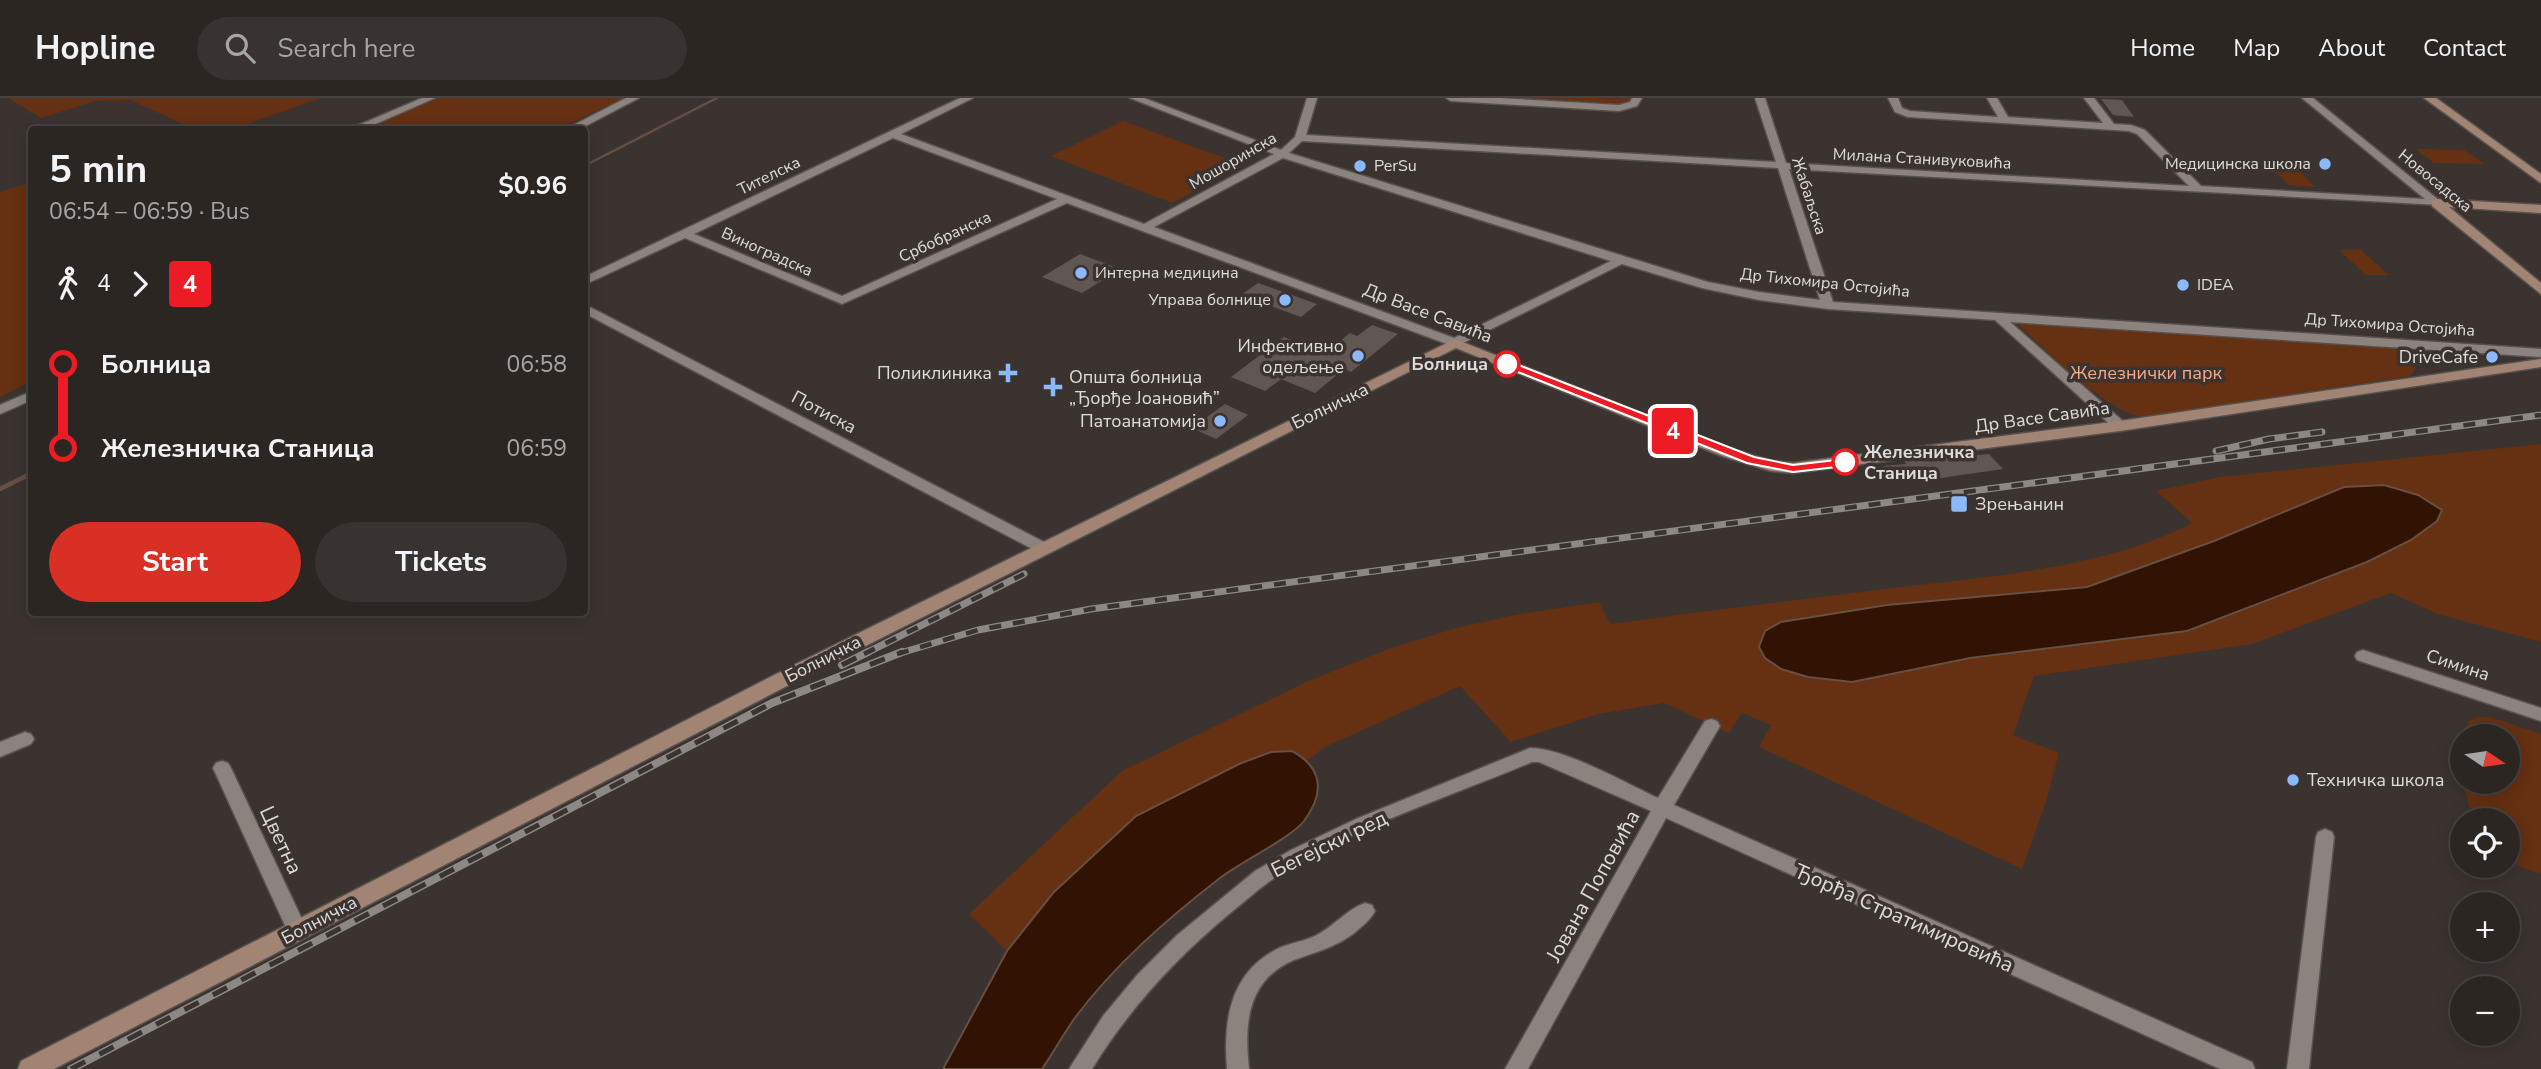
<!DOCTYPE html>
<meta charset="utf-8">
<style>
body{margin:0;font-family:"Nunito Sans",sans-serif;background:#383230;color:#f1f3f6;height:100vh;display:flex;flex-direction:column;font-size:26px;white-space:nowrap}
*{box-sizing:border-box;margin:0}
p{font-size:23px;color:#a6a5a6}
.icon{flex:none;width:38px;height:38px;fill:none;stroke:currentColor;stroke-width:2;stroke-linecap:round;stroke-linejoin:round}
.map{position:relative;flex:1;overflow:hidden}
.details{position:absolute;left:28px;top:28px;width:560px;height:490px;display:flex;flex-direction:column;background:#2c2623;border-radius:7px;box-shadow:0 4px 18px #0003,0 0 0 2px #484341}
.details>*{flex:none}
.badge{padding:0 14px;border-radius:5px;font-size:24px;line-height:46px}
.needle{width:46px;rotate:103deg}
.controls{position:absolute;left:2450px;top:626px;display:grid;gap:14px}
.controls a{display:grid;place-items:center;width:70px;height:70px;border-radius:50%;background:#2c2623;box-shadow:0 4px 18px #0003,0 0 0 2px #484341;font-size:35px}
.map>.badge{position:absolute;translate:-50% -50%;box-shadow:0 0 0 4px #fff}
.legs{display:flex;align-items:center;gap:10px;height:77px;padding:0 21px;font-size:23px}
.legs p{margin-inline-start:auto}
.head{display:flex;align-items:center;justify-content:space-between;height:119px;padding:0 21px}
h1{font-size:38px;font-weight:700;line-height:52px}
.action{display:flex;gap:14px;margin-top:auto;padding:14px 21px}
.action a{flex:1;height:80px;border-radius:42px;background:#d93025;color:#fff;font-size:28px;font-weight:700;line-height:80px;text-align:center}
.action a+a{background:#383230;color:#f1f3f6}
ul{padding:0 21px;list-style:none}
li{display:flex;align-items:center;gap:24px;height:84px;font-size:26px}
li i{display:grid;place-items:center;width:10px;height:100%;margin:0 9px;background:currentColor}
li i::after{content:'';width:18px;height:18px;margin:-9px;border:5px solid;border-radius:50%;background:#2c2623}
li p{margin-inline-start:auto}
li:first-child i{background:linear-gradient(#0000 50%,currentColor 0)}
li:last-child i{background:linear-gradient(currentColor 50%,#0000 0)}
header{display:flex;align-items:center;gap:42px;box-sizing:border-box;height:98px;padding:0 35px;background:#2c2623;border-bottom:2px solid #484341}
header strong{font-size:33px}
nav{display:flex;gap:38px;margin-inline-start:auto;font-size:24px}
.search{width:490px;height:63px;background:#383230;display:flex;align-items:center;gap:18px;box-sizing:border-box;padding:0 24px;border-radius:38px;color:#a6a5a6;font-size:26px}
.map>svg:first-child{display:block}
.green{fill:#663012}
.water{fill:#321303;stroke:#664f43;stroke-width:2}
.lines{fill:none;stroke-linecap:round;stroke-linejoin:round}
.stream-far1{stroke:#664f43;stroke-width:2.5}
.stream{stroke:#664f43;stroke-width:4.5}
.building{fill:#605753}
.street-casing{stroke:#57514d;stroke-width:3}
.secondary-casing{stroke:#57514d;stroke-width:3}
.street{fill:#8c827e;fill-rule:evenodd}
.secondary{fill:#a28475;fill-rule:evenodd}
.rail-far1-casing{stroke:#8e8885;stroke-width:7}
.rail-casing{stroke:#8e8885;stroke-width:8}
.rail-far1{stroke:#3b332f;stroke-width:4.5;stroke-dasharray:12;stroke-linecap:butt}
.rail{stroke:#3b332f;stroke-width:5;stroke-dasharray:16;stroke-linecap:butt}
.line-1{fill:#ed1c24;stroke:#fff;stroke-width:2}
.poi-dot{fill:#8bbafc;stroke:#3b332f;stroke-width:2.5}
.stop-1-dot{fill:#fff;stroke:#ed1c24;stroke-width:3.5}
.labels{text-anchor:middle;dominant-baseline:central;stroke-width:7;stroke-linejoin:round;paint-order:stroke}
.far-street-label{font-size:16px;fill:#e0dbd9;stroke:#3b332f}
.far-poi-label{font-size:16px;fill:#e0dbd9;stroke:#3b332f;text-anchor:start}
.street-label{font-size:18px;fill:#e0dbd9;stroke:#3b332f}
.poi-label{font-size:18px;fill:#e0dbd9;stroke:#3b332f;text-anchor:end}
.stop-label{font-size:18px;font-weight:bold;fill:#e0dbd9;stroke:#3b332f;text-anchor:end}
.park-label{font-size:18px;fill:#f4ab87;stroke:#3b332f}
.near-street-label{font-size:21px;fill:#e0dbd9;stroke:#3b332f}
</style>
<header>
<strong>Hopline</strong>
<div class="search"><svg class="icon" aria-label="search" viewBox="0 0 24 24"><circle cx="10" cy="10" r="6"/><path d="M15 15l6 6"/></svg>Search here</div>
<nav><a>Home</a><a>Map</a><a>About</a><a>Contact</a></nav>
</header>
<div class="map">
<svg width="2541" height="971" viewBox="0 0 2541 971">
<rect width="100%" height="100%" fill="#3b332f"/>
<g class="green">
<path d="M8,0H321L234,31H193L131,2L95,3L41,20Z"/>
<path d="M436,0H624L558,31L356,32Z"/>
<path d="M1501,0H1630V2L1619,7Z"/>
<path d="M1123,23L1244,67L1172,105L1051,58Z"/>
<path d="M2415,51L2464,52L2484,66L2434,65Z"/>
<path d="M2269,67L2294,68L2315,89L2289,87Z"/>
<path d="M31,84V283L0,299V94Z"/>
<path d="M2339,152H2361L2389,177H2366Z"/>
<path d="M2025,224L2396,249L2409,258L2416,270L2410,278L2143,319C2106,314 2049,254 2019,228Z"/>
<path d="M2541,346V544L2438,516L2391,495L2252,546L2034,578L2013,637L2059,655L2046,704L2022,771L1759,649L1771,627L1742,615L1729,635L1664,605L1598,616L1511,644L1460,588L1323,650L1308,662L1292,653L1271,654L1239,666L1136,718L1054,794L1007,853L969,816L1122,673L1306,584L1391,550L1456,530L1515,517L1599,504L1610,526C1707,513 1804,501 1902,489C1999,477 2104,470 2192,425L2156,393L2220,379Z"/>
<path d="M2479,619H2490L2541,636V776L2517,767L2508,759V723H2478L2469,708L2463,684H2508V639H2463C2464,627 2468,622 2479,619Z"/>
</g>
<g class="water">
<path d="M2384,387L2418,397L2442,412L2437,423L2411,442L2367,464L2187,533L1970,560L1852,584L1808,579L1781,571L1765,560L1759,549L1765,533L1781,524L1887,507L2087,489L2214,443L2344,389Z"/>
<path d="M1292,653C1323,670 1325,695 1304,723C1292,739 1239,765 1220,780C1167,821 1114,867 1074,921C1063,937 1053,955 1042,971H943L1007,853L1054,794L1136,718L1239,666L1271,654Z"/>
</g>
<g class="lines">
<path class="stream-far1" d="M584,68L717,0"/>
<path class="stream" d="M0,391L32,375"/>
</g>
<g class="building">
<path d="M2101,1L2122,2L2134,19L2113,17Z"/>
<path d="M1080,156L1120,171L1082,195L1042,179Z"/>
<path d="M1258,185L1317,206L1301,219L1241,197Z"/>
<path d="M1372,227L1398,236L1351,274L1344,271L1315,295L1281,281L1265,293L1231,279L1284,239L1325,255L1350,235L1357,238Z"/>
<path d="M1225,306L1248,317L1216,341L1192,330Z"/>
<path d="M1989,356L2003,371L1920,383L1918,381L1895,383L1883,368L1906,366L1904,363Z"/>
</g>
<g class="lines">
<g class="street-casing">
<g id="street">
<path d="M422,0H435L362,32H347Z"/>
<path d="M626,0H639L578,32H564Z"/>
<path d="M960,0H973L901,36L1144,126L1274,56L1130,0H1144L1281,52L1295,39L1307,0H1317L1306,37L1776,64L1755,0H1765L1786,65L2189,88L2137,36L2129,33L1908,19L1895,14L1888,0H1898L1902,10L1910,13L1998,19L1987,0H1997L2008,19L2103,25L2084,0H2094L2114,26L2131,27L2145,32L2201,88L2425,101L2302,0H2313L2440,103V107L1789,71L1833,204L2541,251V259L2010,224L2125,325L2127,328L2125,331H2115L1995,222L1828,211L1759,202L1702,190L1622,166L1455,249L1067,105L842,206L685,140L584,187V179ZM893,40L1057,101L842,198L694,136ZM1302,43L1778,70L1820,202L1759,194L1708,184L1289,55ZM1283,60L1611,163L1454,240L1154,129Z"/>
<path d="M1446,0H1499L1619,7L1630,4L1632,0H1642L1637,8L1619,13L1451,3Z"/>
<path d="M584,206L1050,447L1053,451L1050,455H1040L584,215Z"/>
<path d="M32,293V302L0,316V307Z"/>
<path d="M2363,552L2541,610V623L2357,562L2355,558L2357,554Z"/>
<path d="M1711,621L1717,623L1720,628L1674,707L2252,964L2255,971H2220L1666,720L1528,971H1505L1651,713L1539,664H1532C1444,701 1350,730 1270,783C1256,793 1243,805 1229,816C1175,861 1129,911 1092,971H1069L1103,918L1138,876L1176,838L1255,773L1291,752L1356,721L1530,650C1565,650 1625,685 1658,700L1705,623Z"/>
<path d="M25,634L31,636L34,641L31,646L0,659V644Z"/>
<path d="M222,663L228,665L231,670L308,834L305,840L298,843L291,840L288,834L213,670L216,665Z"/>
<path d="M2325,731L2332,734L2334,739L2309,971H2287L2316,739L2318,734Z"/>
<path d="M1365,805L1372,807L1375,813C1370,823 1361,829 1353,836C1334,850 1315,854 1294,862C1247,882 1244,926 1249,971H1227C1223,922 1230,874 1279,850C1291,845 1304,843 1315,838C1333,829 1347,811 1365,805Z"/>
</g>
</g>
<g class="secondary-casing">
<g id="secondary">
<path d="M2424,0H2436L2541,76V85Z"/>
<path d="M2436,101L2541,107V115L2449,109L2541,185V196L2432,108V102Z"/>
<path d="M1455,241L1734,352L1772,363L1793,365L2120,323L2541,261V269L2120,333L1793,375L1771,373L1722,358L1456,250L806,578L54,971H18L21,963L792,568Z"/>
</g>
</g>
<use href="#street" class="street"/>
<use href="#secondary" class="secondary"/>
<g class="rail-far1-casing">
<g id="rail-far1">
<path d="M2216,353L2269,341L2322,334"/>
<path d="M864,556L1024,476"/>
<path d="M897,556L978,532L1091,511L2541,317"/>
</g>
</g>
<g class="rail-casing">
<g id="rail">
<path d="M842,567L868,554"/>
<path d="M71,971L772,605L902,554"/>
</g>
</g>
<use href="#rail-far1" class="rail-far1"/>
<use href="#rail" class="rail"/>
</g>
<path class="line-1" d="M1503,264H1511L1754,359L1793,367L1845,361L1851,364L1845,368L1793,374L1747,365L1503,268Z"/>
<g class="poi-dot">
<circle cx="2325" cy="66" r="7"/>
<circle cx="1360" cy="68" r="7"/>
<circle cx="1081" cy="175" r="7"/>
<circle cx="2183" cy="187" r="7"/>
<circle cx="1285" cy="202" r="7"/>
<circle cx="1358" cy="258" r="7"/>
<circle cx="2492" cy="259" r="7"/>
<path d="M1004.5 264.5h7v7h7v7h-7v7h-7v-7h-7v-7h7z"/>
<path d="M1049.5 278.5h7v7h7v7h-7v7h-7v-7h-7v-7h7z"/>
<circle cx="1220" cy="323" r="7"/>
<rect x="1950" y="397" width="18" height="18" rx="3.5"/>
<circle cx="2293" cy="682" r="7"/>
</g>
<g class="stop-1-dot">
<circle cx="1507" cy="266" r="12"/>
<circle cx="1845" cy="364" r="12"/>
</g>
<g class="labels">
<g class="far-street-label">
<text transform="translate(1922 61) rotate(3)">Милана Станивуковића</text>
<text transform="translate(1233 63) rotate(-30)">Мошоринска</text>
<text transform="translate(769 78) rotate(-26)">Тителска</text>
<text transform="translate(2435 83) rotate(39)">Новосадска</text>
<text transform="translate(1809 98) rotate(72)">Жабаљска</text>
<text transform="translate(945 139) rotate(-25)">Србобранска</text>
<text transform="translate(767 154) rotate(24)">Виноградска</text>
<text transform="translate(1825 185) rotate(6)">Др Тихомира Остојића</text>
<text transform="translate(2390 227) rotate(4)">Др Тихомира Остојића</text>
</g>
<g class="far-poi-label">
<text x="2311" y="66" text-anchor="end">Медицинска школа</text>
<text x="1374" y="68">PerSu</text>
<text x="1095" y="175">Интерна медицина</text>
<text x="2197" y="187">IDEA</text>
<text x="1271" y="202" text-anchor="end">Управа болнице</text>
</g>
<g class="street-label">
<text transform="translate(1428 215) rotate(21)">Др Васе Савића</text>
<text transform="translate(1330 308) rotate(-26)">Болничка</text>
<text transform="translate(824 314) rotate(28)">Потиска</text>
<text transform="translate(2042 319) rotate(-8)">Др Васе Савића</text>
<text transform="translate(823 561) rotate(-27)">Болничка</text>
<text transform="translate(2458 567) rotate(18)">Симина</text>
<text transform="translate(319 822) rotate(-28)">Болничка</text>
</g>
<g class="poi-label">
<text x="1344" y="248">Инфективно<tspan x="1344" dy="21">одељење</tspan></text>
<text x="2478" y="259">DriveCafe</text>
<text x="992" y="275">Поликлиника</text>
<text x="1069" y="279" text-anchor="start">Општа болница<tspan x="1069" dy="21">„Ђорђе Јоановић”</tspan></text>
<text x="1206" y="323">Патоанатомија</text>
<text x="1975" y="406" text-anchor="start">Зрењанин</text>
<text x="2307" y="682" text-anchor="start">Техничка школа</text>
</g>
<g class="stop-label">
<text x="1488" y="266">Болница</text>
<text x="1864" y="354" text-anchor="start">Железничка<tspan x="1864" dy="21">Станица</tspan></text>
</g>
<g class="park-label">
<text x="2146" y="275">Железнички парк</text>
</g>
<g class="near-street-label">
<text transform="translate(281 742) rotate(65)">Цветна</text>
<text transform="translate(1329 746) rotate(-26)">Бегејски ред</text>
<text transform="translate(1593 788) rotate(-61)">Јована Поповића</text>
<text transform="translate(1904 820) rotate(24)">Ђорђа Стратимировића</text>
</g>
</g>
</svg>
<div class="controls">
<a><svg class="needle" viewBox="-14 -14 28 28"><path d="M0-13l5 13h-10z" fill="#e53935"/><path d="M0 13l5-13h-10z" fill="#a6a5a6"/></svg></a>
<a><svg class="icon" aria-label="locate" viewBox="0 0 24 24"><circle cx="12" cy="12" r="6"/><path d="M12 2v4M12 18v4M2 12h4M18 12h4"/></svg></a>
<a>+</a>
<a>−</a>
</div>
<b class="badge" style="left:1673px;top:333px;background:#ed1c24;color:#fff">4</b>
<section class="details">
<div class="head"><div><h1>5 min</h1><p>06:54 – 06:59 · Bus</p></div><b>$0.96</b></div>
<div class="legs"><svg class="icon" aria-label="walk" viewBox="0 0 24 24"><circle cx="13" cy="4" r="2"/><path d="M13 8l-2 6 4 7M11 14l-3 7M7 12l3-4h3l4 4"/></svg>4<svg class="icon" aria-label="forward" viewBox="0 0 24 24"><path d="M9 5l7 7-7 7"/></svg><b class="badge" style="background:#ed1c24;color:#fff">4</b></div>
<ul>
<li><i style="color:#ed1c24"></i><b>Болница</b><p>06:58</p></li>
<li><i style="color:#ed1c24"></i><b>Железничка Станица</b><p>06:59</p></li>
</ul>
<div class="action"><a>Start</a><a>Tickets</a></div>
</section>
</div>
